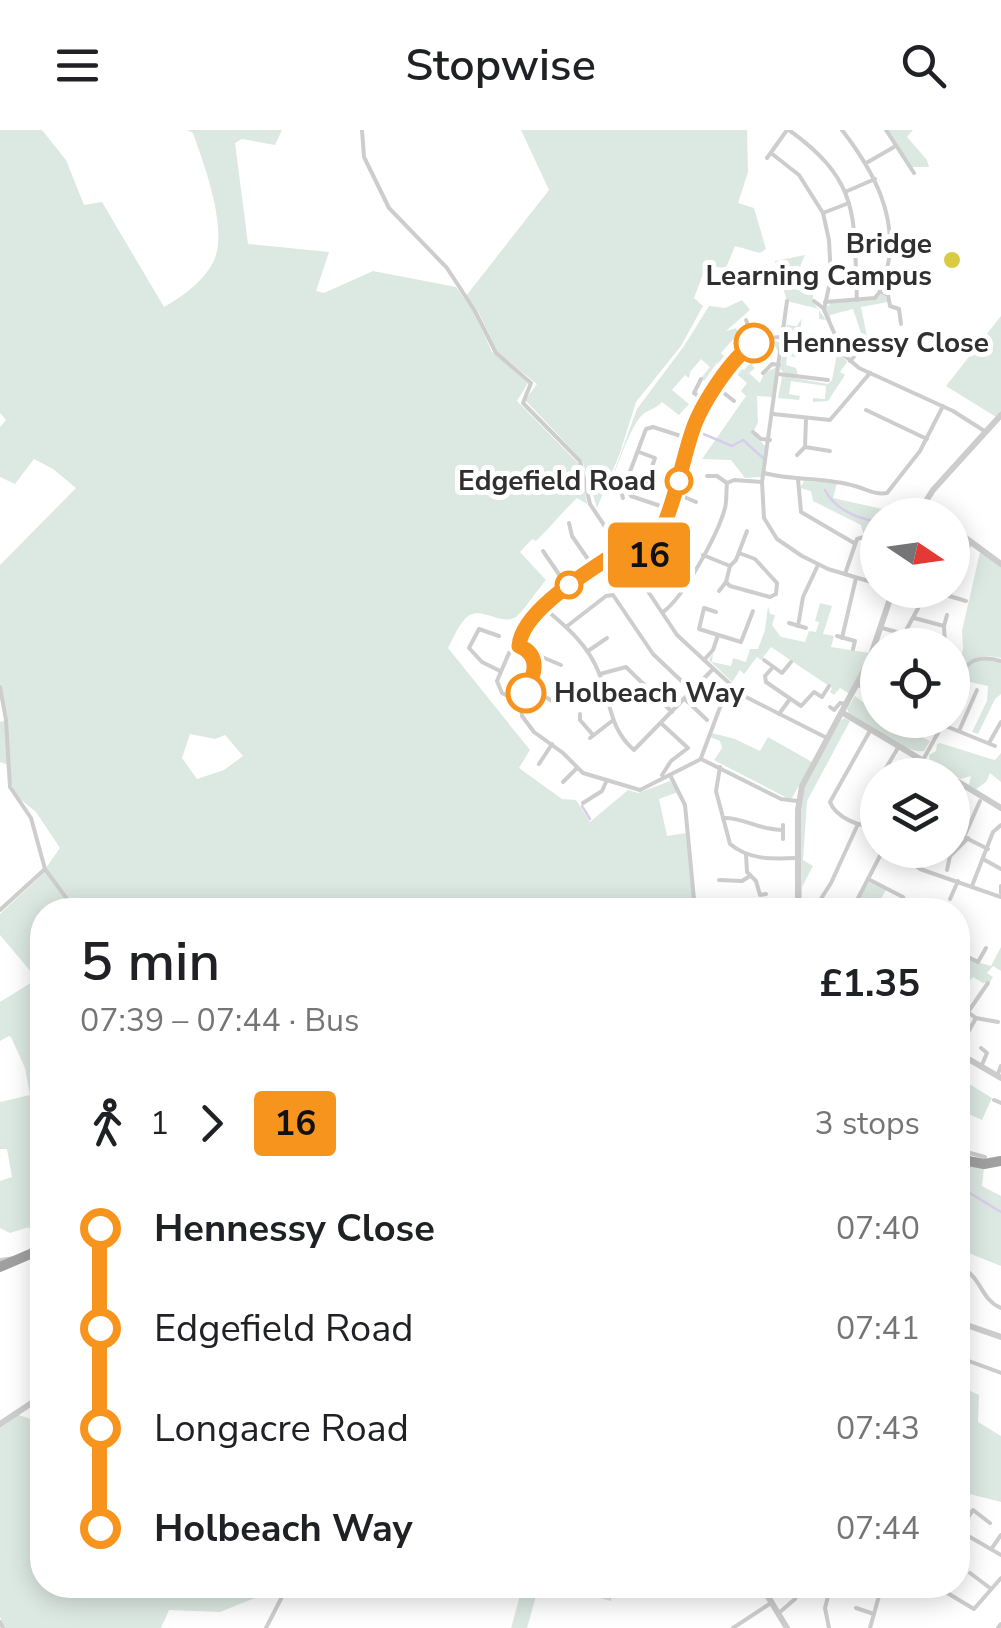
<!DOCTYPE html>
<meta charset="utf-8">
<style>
body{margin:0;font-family:"Nunito Sans",sans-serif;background:#f6f6f6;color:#202124;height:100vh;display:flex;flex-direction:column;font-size:38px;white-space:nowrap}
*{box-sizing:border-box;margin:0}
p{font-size:32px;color:#757577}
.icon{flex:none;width:55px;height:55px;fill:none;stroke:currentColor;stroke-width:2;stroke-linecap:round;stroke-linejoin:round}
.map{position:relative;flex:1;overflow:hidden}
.drawer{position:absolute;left:30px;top:768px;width:940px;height:700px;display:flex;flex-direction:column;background:#fff;border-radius:40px;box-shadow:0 5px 25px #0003}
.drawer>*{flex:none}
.badge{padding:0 20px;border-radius:8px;font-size:35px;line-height:65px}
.needle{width:65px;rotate:103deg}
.fabs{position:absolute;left:860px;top:368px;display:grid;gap:20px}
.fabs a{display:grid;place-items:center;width:110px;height:110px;border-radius:50%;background:#fff;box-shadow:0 5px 25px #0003;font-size:50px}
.map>.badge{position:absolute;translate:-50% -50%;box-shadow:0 0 0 5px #fff}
.legs{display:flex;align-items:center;gap:15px;height:110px;padding:0 50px;font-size:32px}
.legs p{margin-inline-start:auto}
.head{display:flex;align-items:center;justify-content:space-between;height:170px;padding:0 50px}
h1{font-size:55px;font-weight:600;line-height:75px}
ul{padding:0 50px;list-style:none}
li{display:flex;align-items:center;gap:35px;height:100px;font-size:38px}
li i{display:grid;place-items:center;width:15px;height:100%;margin:0 12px;background:currentColor}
li i::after{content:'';width:25px;height:25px;margin:-12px;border:8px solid;border-radius:50%;background:#fff}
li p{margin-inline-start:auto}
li:first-child i{background:linear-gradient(#0000 50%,currentColor 0)}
li:last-child i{background:linear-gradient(currentColor 50%,#0000 0)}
header{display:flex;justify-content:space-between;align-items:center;height:130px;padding:0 50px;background:#fff;font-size:45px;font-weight:600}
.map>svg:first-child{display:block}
.green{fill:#dce9e2;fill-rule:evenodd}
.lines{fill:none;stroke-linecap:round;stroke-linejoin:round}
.stream{stroke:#d8cdea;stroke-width:2.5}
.minor{stroke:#cdcdcd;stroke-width:4}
.tertiary{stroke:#cdcdcd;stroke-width:6}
.trunk{stroke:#a0a0a0;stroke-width:10}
.line-1-casing{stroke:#fff;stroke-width:22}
.line-1{stroke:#f7941e;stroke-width:15}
.poi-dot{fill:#d8ca41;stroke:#fff;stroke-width:4}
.stop-1-dot{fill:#fff;stroke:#f7941e;stroke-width:5}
.labels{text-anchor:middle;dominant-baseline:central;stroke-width:10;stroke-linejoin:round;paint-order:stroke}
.poi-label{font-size:28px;font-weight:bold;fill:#303030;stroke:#fff;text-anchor:end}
.stop-label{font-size:28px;font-weight:bold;fill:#303030;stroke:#fff;text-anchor:start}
</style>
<header><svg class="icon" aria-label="menu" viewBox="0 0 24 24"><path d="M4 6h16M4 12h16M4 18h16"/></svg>Stopwise<svg class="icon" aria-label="search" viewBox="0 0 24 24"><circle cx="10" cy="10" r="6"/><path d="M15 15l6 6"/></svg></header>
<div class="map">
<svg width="1001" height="1498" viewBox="0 0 1001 1498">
<rect width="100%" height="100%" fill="#fff"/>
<g class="green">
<path d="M0,0H42L66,30L84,75L102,72L164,177C182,167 207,149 215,128C227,96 204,34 193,3L187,0H282L275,15L242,9L235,13L248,114L329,122L316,161L324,163L373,141L456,157L473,180L492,222L528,253L517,271L580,335L587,374L577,368C562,382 551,397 536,411L532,409L520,422L546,450C538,459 523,482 516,487C499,497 479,472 464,490C457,498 453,509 448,518L530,620L519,638L562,669L576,670L590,692L628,660L638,663L670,651L678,662L659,669L667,706L686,703L694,780H668L657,771L656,774L664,780H640L631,776L632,780H78L45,739L60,718L36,682L15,665L6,634L0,632V592L6,590L0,553V435L76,358L53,339L34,329L15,354L0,347V297L6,290L0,283ZM190,604L215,609L225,605L243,626L224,640L197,649L182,628Z"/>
<path d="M521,0H747L748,42L738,73L754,78L766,119L760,123L735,116L726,138L706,136L694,168L703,176L681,216L636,272L620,323L597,378L582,330L525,270L537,254L498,223L478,181L466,166L549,60Z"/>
<path d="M887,0H913L907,7L927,30L929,37H910Z"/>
<path d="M805,125L796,146L811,149L808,161L813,163V172L826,190L819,189V179L787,171L775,131Z"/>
<path d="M881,164L886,166L888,172L861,177L867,207L863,209L853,179L830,185L832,195L825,179L832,172L876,170Z"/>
<path d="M742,170L750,180L726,201L736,198L741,207L750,206L751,211L735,207L721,223L730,232L725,239L717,233L704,251L701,248L710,237L701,229L690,242L689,248L685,245L672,260L689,274L679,285L662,272C654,281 645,279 638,290C625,309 615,345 605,367L637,279L684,216L709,176L725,178Z"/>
<path d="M788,185L787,195L797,196L802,188L796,227L787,226L786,235L796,238L798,245L784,243L780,239Z"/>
<path d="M1001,186V282L996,287L946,256Z"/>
<path d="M770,208L780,213L779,223L772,211L764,214L766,221L752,235L755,238L749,243L760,253L764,243L777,237L772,267L757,266L758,292L753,303L766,317L761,347L745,348L731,330L702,329L746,266L741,261L747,253L732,240L737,234L744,240L760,222L754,214Z"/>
<path d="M830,209L847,232L840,242L845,245L828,271L813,272V268L825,269L826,256L791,251L789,264L800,266L799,270L778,268L782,246L828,254L832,250L837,224L830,221Z"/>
<path d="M804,351L837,353L833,368L909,385H878L877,400L863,403L861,395L813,371L811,361L800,358Z"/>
<path d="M980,422L1001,437V528C976,522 968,531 955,548H953L952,542L958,543L963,518L962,501Z"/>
<path d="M820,473L832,476L823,504L834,506L831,517L870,523L850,564L840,558L834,565L830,562L832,558L771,517L761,530L757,527L744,544L740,540L732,552L709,530L713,523L712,532L731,536L733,528L746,532L750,519H758L765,500L768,476L770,484L775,485L772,495L781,507L805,512L809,501L816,502L819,492L815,491Z"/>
<path d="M983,528L1001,532V564L995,569L978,604L972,602L987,571L988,556L961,550L970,534Z"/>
<path d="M855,566L877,583L878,590L897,594L904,590L900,596L930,611L924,621C906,624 867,594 849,584L847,579Z"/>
<path d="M845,588L850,591L807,671L803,730L813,736L802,757V780H799L800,680L805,654L841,590Z"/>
<path d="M712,603L735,609L760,621L768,607L812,632L792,668H787L714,630L722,618L720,611L710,607Z"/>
<path d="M940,613L991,629L995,630L1001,623V652L990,643L986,652L976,659L969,655L971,646L961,649L930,632L929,625L936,621L937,614Z"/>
<path d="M45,742L73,780H42V1117L37,1118L29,1097L10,1103L0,1098V1051L12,1047L7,1019H0V972L30,965L25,938L11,907L9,906L0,911V872L37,849L0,805V784Z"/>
<path d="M869,752L886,760L874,780H853Z"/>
<path d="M1001,817V841L993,836L987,843L993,847L990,852L983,853L973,847L962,859L966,853L958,847V834L966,838L970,830L991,836Z"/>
<path d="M958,947L992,968L982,990L966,983L958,1004Z"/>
<path d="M958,1032L984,1037L982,1056L1001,1066V1136L961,1120L964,1114L958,1110Z"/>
<path d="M968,1260L979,1265L978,1292L1001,1306V1372L958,1361V1284Z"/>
<path d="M16,1284L42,1293V1455L284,1456L220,1482L169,1480L161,1498H5L0,1487V1295Z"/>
<path d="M523,1455H539L527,1498H511Z"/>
<path d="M553,1455H612L611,1471Z"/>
</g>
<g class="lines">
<g class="stream">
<path d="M694,300L732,316L743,310L764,329"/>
<path d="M825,360C835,380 856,388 878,392"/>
<path d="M582,676L590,689"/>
<path d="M958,1056L1001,1082"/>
</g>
<g class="minor">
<path d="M362,0L364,27L389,78L447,138L475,181L496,223L531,253L523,273L580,331L590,374L677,505L742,565L825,607"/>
<path d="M789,0C863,53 853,89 857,170"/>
<path d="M886,0L914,43"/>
<path d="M771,23L799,45L823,83L829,110L831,147L824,180L844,225L859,238L953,281L986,302"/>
<path d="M767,28L787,0"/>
<path d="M868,32L894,17"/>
<path d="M845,62L875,49"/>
<path d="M823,83L849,73"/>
<path d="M881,162L888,165L890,176L899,179L901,194"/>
<path d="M787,171L762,352L764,388L777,409L802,426L828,439L878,454"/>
<path d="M814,171L823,178"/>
<path d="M825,172L875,168C883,160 884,150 887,139C899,87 873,40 842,0"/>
<path d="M746,190L755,212"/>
<path d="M810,205L827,208L833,205"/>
<path d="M881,213L891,207"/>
<path d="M850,231L861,219L875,213L894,222H903"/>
<path d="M763,243L772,234L779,235"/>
<path d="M778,244L828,250"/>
<path d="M701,249L694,263L707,272"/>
<path d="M715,256L734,271"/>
<path d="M866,280L927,309"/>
<path d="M773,284L830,290L870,243"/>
<path d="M806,289L805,317L830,321"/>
<path d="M753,302L761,309L770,310"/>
<path d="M639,322L655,328L646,354"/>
<path d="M797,325L805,317"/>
<path d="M764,343C794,351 825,347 855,356C866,359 875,365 887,363L920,321L943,276"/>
<path d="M707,346H717L727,353"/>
<path d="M798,349L801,382L854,413"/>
<path d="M675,363L696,372"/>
<path d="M622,365L623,368"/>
<path d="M669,379L631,366L625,355L646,299L653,297L690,309"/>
<path d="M569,393L572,406L594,438"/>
<path d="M639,396L657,407"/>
<path d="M543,421L567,456"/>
<path d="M703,425L730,436L736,430L747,401"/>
<path d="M730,436L726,452L730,456L770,467L776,464L777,453L755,429L739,423"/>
<path d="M633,437C677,406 673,340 694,296C704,275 717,255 731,236C746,218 758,206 783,207"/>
<path d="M672,440L685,455"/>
<path d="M845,444L857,409L878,403"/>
<path d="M952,459L970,413"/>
<path d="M941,460L949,466L952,460"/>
<path d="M719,461L726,452"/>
<path d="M949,466L966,471"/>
<path d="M544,478C567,497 588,515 599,543C611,571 609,599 634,620L713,539"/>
<path d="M663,482C684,467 718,404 725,378C727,370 726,361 727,353L734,350L762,352"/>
<path d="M716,482L704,478L699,499L741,512L753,481"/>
<path d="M914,488L944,496L945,515"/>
<path d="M789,493L806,498"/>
<path d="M798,496L803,467L818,435"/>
<path d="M944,496L947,485"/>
<path d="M566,497L606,466L613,465L653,524L692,561"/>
<path d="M882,498L904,504L928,460"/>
<path d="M499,506L479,499L469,518L482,532L500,541"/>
<path d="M837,506L855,511L853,519"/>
<path d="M842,508L856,448"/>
<path d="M519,516C522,480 593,438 622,419"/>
<path d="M519,516L509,523L497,551L502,563L521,573"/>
<path d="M519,516L530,523L535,543L521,573"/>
<path d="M588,521L607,508"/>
<path d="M534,529L542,527L561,535"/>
<path d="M704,530L713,520L718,505"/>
<path d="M764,530L782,543L791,532"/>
<path d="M773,537L765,546L766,552L801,576L814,562L822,567L829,556"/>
<path d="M600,544L626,537L672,582"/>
<path d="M858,555L878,564"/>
<path d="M0,557L6,590L10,657L31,688L45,739L75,780"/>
<path d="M529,557L552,571L572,554"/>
<path d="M685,569L707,590"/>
<path d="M952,571C961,542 965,521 1001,531"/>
<path d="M521,573L522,586L534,602L563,623L583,643L640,660L701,629"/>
<path d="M637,573L648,562"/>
<path d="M830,577L834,580L840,573L847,574"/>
<path d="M580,584V590L593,605"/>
<path d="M779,584L790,569"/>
<path d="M662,594L688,618L671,631L662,645"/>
<path d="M943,595L995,616"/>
<path d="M871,599L830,672C835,686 860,699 874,694"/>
<path d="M918,600L923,590"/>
<path d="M959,601L977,560"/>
<path d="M590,608L612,591"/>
<path d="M989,613L1001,592"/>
<path d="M701,628L722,572"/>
<path d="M701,629L781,669L797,671"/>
<path d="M923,630L945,590"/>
<path d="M539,634L552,614"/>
<path d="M720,637L716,661L730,714C749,730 772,729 796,728"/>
<path d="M670,645L685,675L695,780"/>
<path d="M882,645L899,616"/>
<path d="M563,652L577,638"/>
<path d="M878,653L871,677L878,701"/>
<path d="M583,673L602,661L607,650"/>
<path d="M723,688C744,687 757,700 783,700"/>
<path d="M952,701L988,719"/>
<path d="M964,707L980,671"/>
<path d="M783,709V695"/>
<path d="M895,720L920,739L1001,767"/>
<path d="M746,724L747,742L756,751L760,765L766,764"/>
<path d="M983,729L1001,739"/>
<path d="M947,740L950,726L968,708"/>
<path d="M868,749L903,767L908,780"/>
<path d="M719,750L742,751L750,746"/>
<path d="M972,756L993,702L1001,695"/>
<path d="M1001,756V763"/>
<path d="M950,769L958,751"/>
<path d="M817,775L831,753L858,694"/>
<path d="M941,779L942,780"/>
<path d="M0,780L45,739"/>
<path d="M852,780L883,720"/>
<path d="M945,780L946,777"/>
<path d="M958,811L961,805"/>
<path d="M958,822L978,832L986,818"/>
<path d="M958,875L976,888L998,892"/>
<path d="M968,882L988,853"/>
<path d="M981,918L987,923L981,937"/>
<path d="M958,920L976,888"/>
<path d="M997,946L1001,936"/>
<path d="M994,970L1001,973"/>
<path d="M958,1027L963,1021L985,1027"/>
<path d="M0,1130L15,1128"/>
<path d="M958,1137C982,1144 979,1169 1001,1178"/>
<path d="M958,1214L964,1194"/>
<path d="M958,1227L1001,1243"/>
<path d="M958,1251L965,1230"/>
<path d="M958,1400L1001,1425"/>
<path d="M959,1400L973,1380L990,1393"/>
<path d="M992,1418L1001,1405"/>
<path d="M970,1443L990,1458"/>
<path d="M928,1455L944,1461L974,1479L1001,1448"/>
<path d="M856,1478L874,1484"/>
<path d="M780,1482L795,1469L800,1455"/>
<path d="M0,1492L3,1498"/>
<path d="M266,1498L288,1455"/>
<path d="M733,1498L771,1473"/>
<path d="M829,1498L825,1478L831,1455"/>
<path d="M870,1498L882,1455"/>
<path d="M998,1498L1001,1494"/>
</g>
<g class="tertiary">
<path d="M921,377L935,385"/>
<path d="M917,385L933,360L1001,285"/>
<path d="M952,398L1001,434"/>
<path d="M843,583L947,645"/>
<path d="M952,648L1001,678"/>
<path d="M798,780V680L802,656L869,531L893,460"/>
<path d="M958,923L1001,948"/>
<path d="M958,1192L1001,1207"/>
<path d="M0,1294L42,1266"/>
<path d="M761,1455L787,1498"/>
</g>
<g class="trunk">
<path d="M958,1029L984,1034L1001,1031"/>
<path d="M0,1137L42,1119"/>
</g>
</g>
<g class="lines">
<g class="line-1-casing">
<path id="line-1" d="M526,563C534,546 542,525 519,516C522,479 593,439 622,419L633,437C670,412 678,343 692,302C700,276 731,228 754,213"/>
</g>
<use href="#line-1" class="line-1"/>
</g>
<circle class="poi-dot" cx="952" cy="130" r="10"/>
<g class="stop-1-dot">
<circle cx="754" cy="213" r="18"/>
<circle cx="679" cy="351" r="12"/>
<circle cx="569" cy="455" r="12"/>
<circle cx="526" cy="563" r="18"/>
</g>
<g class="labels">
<g class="poi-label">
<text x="932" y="114">Bridge<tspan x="932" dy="32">Learning Campus</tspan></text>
</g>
<g class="stop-label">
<text x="782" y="213">Hennessy Close</text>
<text x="656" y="351" text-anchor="end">Edgefield Road</text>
<text x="554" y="563">Holbeach Way</text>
</g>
</g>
</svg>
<div class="fabs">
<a><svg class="needle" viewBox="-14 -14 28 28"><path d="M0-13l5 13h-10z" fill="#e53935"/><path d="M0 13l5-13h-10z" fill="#757577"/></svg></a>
<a><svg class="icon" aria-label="locate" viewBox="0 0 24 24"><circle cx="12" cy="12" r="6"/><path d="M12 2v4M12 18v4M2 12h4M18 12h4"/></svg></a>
<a><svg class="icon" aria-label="layers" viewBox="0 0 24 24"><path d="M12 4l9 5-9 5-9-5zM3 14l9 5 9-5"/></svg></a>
</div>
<b class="badge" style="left:649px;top:425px;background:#f7941e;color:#111">16</b>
<section class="drawer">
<div class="head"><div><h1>5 min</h1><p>07:39 – 07:44 · Bus</p></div><b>£1.35</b></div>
<div class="legs"><svg class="icon" aria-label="walk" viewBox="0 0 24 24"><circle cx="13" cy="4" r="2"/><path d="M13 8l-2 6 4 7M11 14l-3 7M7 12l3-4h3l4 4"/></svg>1<svg class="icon" aria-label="forward" viewBox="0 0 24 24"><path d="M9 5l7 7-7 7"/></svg><b class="badge" style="background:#f7941e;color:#111">16</b><p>3 stops</p></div>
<ul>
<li><i style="color:#f7941e"></i><b>Hennessy Close</b><p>07:40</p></li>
<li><i style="color:#f7941e"></i><span>Edgefield Road</span><p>07:41</p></li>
<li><i style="color:#f7941e"></i><span>Longacre Road</span><p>07:43</p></li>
<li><i style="color:#f7941e"></i><b>Holbeach Way</b><p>07:44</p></li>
</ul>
</section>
</div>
